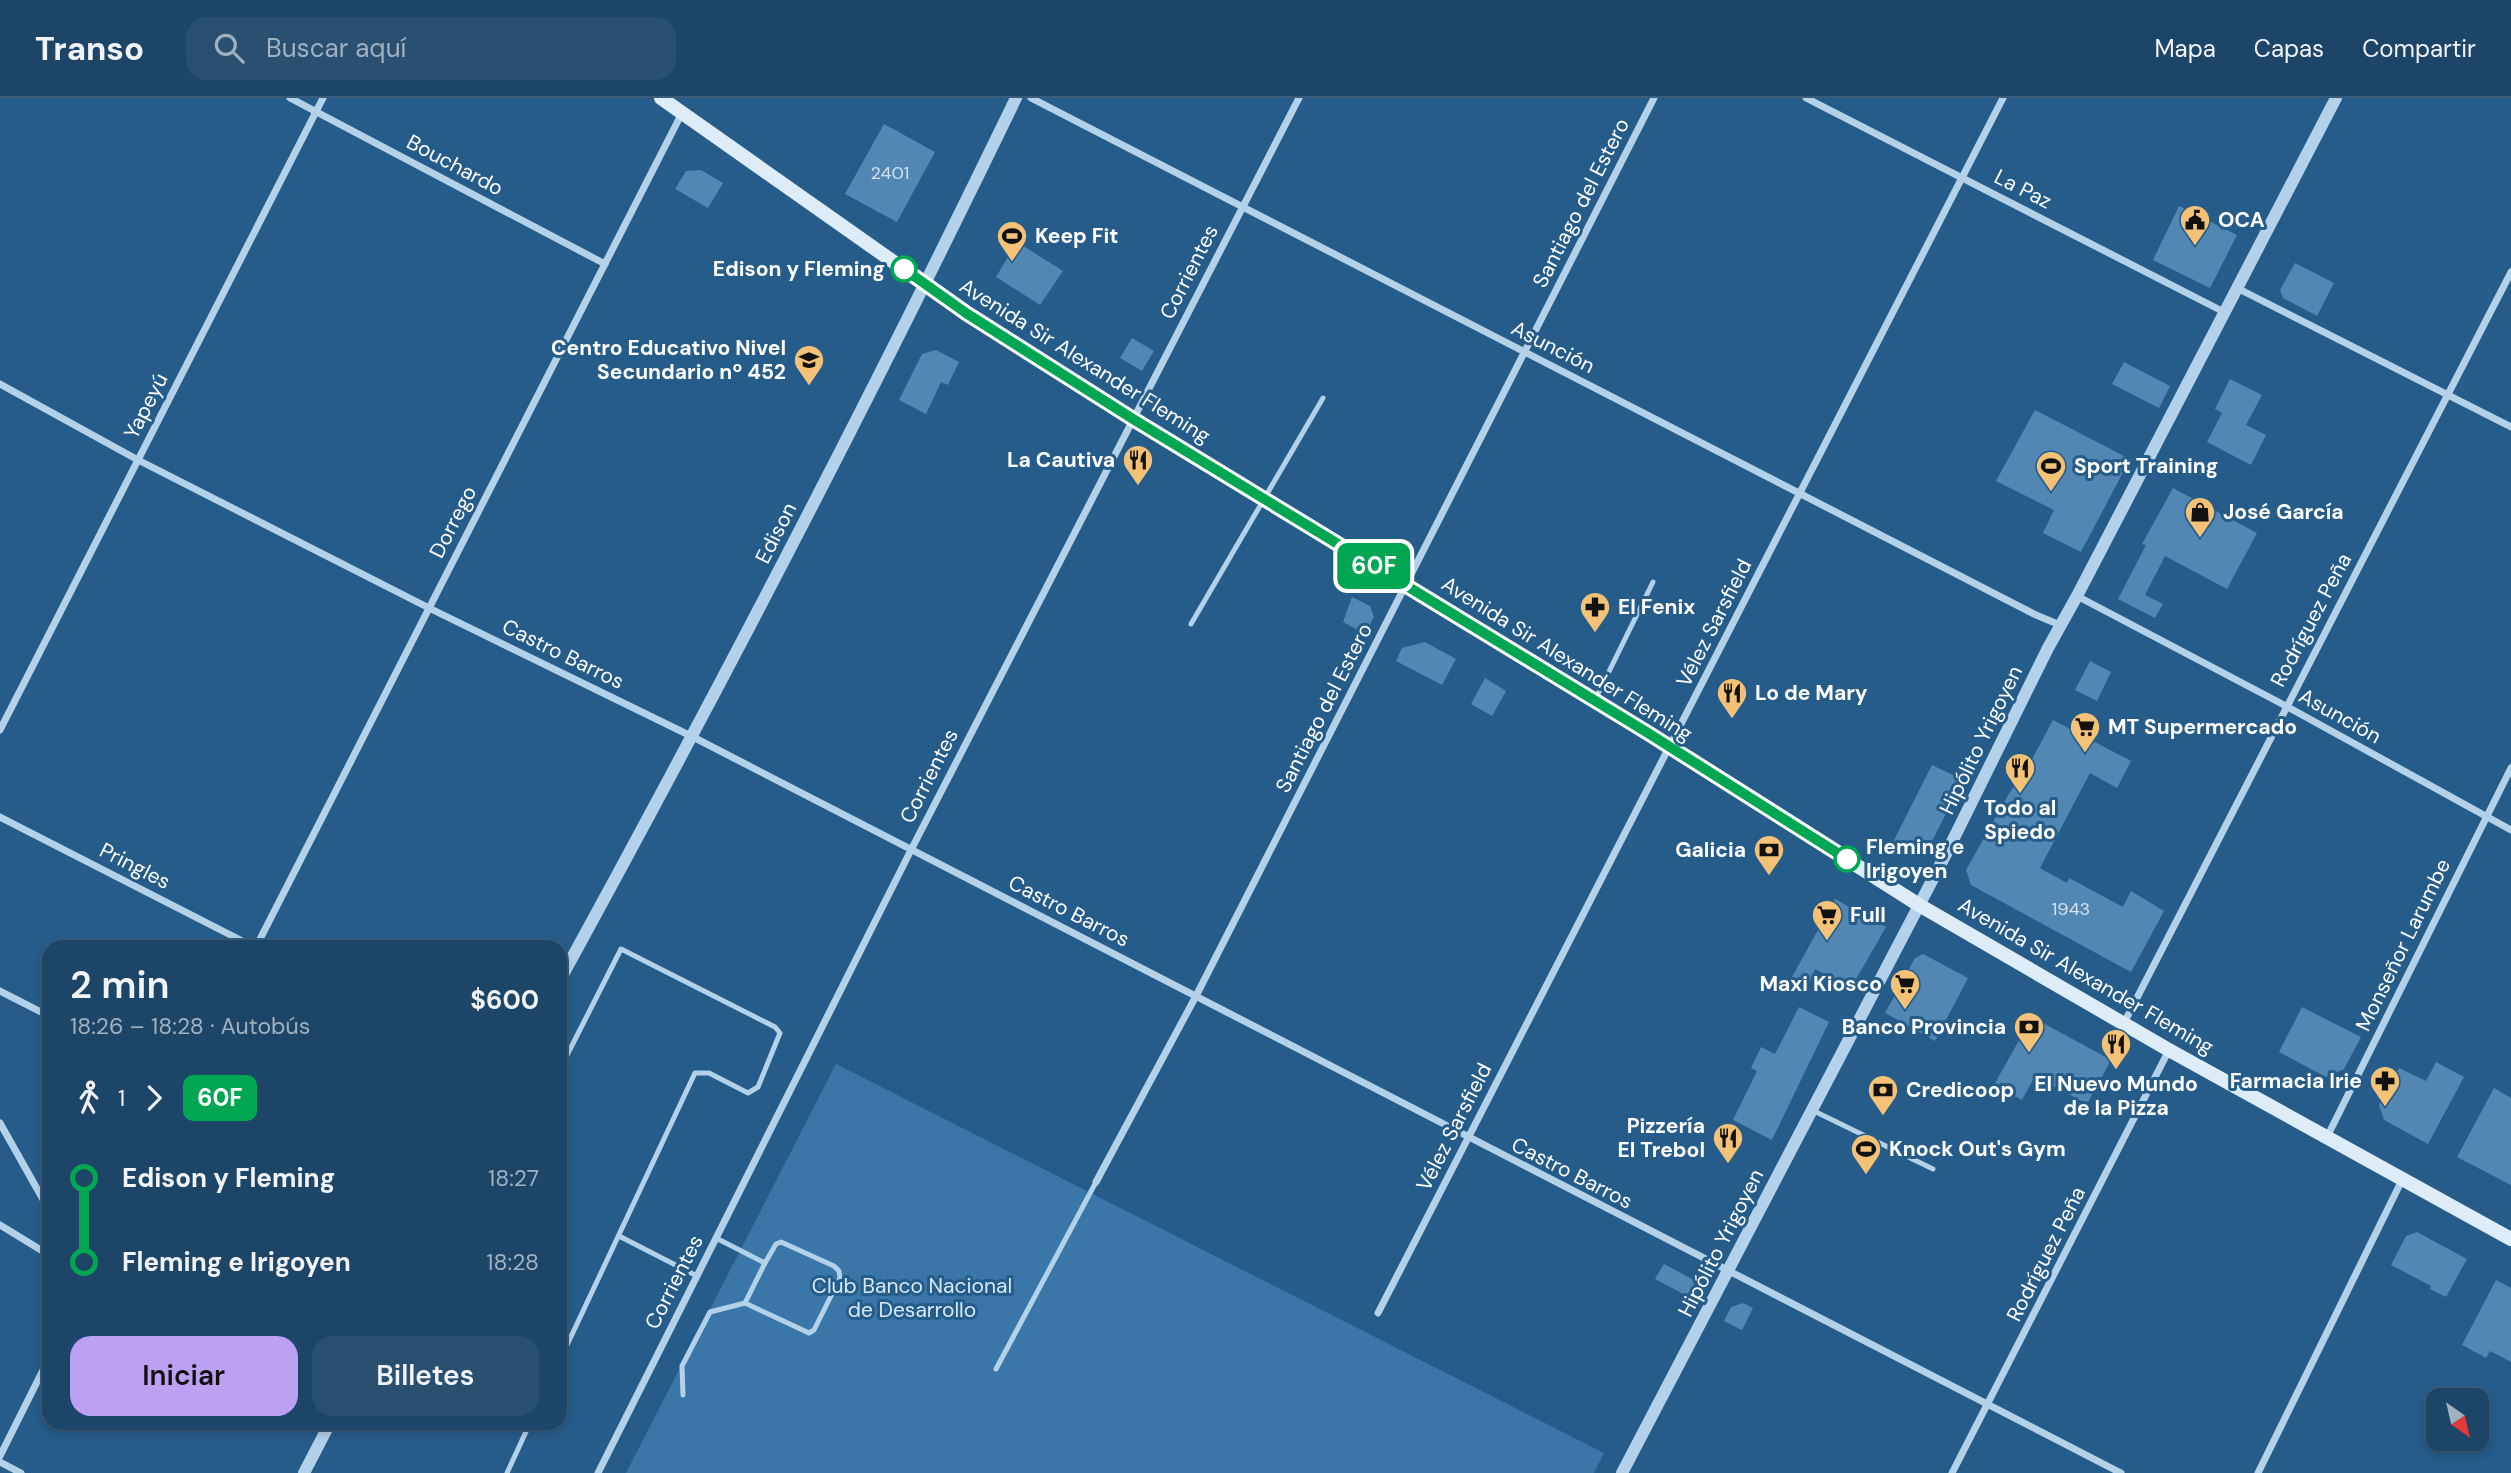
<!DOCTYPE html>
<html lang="es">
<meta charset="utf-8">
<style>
body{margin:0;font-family:"DM Sans",sans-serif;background:#294f71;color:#f1f3f6;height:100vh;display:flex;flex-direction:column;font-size:26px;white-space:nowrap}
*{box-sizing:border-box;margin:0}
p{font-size:23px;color:#a0b1c0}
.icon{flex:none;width:38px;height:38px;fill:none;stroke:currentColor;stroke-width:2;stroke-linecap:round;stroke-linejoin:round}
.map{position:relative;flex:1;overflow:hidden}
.side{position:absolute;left:42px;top:842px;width:525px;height:490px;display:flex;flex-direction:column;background:#1c4568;border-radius:21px;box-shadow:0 4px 10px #0003,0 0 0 2px #3a5d7c}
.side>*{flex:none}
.badge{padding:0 14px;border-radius:10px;font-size:24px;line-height:46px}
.needle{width:46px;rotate:146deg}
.buttons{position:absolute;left:2426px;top:1290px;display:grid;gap:14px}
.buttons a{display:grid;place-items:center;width:63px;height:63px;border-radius:14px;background:#1c4568;box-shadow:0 4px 10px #0003,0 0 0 2px #3a5d7c;font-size:35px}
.map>.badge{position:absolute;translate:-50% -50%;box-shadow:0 0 0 4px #fff}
.legs{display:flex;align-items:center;gap:10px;height:77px;padding:0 28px;font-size:23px}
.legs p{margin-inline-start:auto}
.summary{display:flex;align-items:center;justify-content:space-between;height:119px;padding:0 28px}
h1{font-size:38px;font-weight:600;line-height:52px}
.button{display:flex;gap:14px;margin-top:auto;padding:14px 28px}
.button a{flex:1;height:80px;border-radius:21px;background:#bca0f2;color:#111;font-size:28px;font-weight:600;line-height:80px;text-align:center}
.button a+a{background:#294f71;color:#f1f3f6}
ul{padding:0 28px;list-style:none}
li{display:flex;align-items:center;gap:24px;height:84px;font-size:26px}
li i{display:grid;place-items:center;width:10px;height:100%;margin:0 9px;background:currentColor}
li i::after{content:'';width:18px;height:18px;margin:-9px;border:5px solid;border-radius:50%;background:#1c4568}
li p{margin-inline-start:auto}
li:first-child i{background:linear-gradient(#0000 50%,currentColor 0)}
li:last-child i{background:linear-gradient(currentColor 50%,#0000 0)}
header{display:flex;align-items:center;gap:42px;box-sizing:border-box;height:98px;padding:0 35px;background:#1c4568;border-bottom:2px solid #3a5d7c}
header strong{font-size:33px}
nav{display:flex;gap:38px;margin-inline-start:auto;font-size:24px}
.search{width:490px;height:63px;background:#294f71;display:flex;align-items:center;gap:18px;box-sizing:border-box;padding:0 24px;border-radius:21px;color:#a0b1c0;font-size:26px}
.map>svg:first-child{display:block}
.green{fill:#3a76a7}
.building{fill:#5287b3}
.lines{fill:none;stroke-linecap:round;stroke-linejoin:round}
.service{stroke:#b3d2ea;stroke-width:5}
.minor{stroke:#b3d2ea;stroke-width:7}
.tertiary{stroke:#b3d2ea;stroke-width:12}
.secondary{stroke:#deecf8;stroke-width:14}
.line-1-casing{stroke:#fff;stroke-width:16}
.line-1{stroke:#00a651;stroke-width:10}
.stop-1-dot{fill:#fff;stroke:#00a651;stroke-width:3.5}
.labels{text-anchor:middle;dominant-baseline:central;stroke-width:6;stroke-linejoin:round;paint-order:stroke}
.number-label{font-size:18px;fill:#d4e1ec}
.street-label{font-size:21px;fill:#fff;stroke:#265c8a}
.poi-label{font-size:21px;font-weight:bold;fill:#fff;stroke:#265c8a;text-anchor:start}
.stop-label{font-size:21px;font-weight:bold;fill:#fff;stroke:#265c8a;text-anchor:end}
.park-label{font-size:21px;fill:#d7e9f7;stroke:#265c8a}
</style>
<header>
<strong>Transo</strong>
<div class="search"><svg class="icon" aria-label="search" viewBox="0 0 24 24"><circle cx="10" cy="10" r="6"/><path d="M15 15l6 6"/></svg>Buscar aquí</div>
<nav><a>Mapa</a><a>Capas</a><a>Compartir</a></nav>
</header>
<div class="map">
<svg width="2511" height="1375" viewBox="0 0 2511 1375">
<rect width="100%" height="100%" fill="#265c8a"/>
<path class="green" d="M836,966L1604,1355L1594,1375H626Z"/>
<g class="building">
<path d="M884,26L935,54L897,124L845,96Z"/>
<path d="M701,72L723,85L708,110L675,91L686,73Z"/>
<path d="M2179,108L2237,137L2210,190L2153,162Z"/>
<path d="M1017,144L1063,173L1040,207L996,179Z"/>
<path d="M2295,165L2334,185L2317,218L2283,200L2280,192Z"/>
<path d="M1132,240L1154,253L1142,273L1120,260Z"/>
<path d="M936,252L959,264L948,287L941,284L926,316L899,302L922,256Z"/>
<path d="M2124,264L2170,288L2159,310L2112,286Z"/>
<path d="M2230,281L2262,297L2246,327L2266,337L2251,367L2207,344L2222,315L2215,311Z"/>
<path d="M2035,312L2130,361L2081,454L2043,435L2054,412L1996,383Z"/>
<path d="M2173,390L2257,435L2227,491L2165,458L2145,497L2163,506L2155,520L2118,501L2146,447L2142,446Z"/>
<path d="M1352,499L1370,508L1374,519L1365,536L1343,524Z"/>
<path d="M1425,544L1456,561L1442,587L1396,563L1402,550Z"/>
<path d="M2090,563L2111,574L2097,603L2075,592Z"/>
<path d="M1485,580L1506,593L1492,618L1471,606Z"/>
<path d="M2053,622L2131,663L2117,690L2090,675L2040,770L2067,785L2069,780L2123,809L2131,793L2164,813L2131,874L1971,787L1966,772L2010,694L2025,674Z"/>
<path d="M1932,667L1963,682L1927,753L1916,758L1892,746Z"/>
<path d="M1835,801L1886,829L1851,890L1815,871L1808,887L1792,879Z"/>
<path d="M1923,856L1968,880L1935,943L1885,915L1915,860Z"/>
<path d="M1799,909L1829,924L1772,1042L1733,1022L1757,973L1751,970L1761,949L1775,956Z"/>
<path d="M2302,909L2361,939L2344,971L2326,979L2279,954Z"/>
<path d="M2032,919L2111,962L2087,1006L2035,978L2022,1002L1994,987Z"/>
<path d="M2436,964L2464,979L2428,1046L2384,1022L2379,1007L2399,970L2426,983Z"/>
<path d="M2494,990L2511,1000V1087L2457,1059Z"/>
<path d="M2417,1134L2467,1161L2446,1199L2430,1191L2431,1188L2391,1167L2406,1138Z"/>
<path d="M1664,1166L1692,1181L1695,1188L1689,1199L1655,1181Z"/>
<path d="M2496,1182L2511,1190V1264L2490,1253L2486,1260L2462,1247Z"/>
<path d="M1743,1205L1753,1210L1742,1232L1724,1223L1731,1209Z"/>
</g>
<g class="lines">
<g class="service">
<path d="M1191,526L1323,300"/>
<path d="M1595,602L1653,484"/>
<path d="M560,971L621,851L775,929L780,935L758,989L748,995L709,975H695L560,1262"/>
<path d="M1814,1013L1933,1071"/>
<path d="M619,1138L697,1178"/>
<path d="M745,1205L765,1165"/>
<path d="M996,1271L1096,1084"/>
<path d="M683,1297L682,1268L710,1214L745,1205L809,1235L814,1232L840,1180L839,1173L834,1168L781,1144L776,1146L765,1165L716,1140"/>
<path d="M507,1375L530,1325"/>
</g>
<g class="minor">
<path d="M290,0L605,166"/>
<path d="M1031,0L2036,517L2060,527"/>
<path d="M1806,0L2224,214"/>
<path d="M2237,190L2511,329"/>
<path d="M0,286L138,362L429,510L693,639L2121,1375"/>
<path d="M2077,498L2286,608L2511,732"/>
<path d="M0,632L323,0"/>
<path d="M0,719L254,849"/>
<path d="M256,849L682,15"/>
<path d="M0,893L49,918"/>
<path d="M2124,925L2511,174"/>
<path d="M0,1025L49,1112"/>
<path d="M2327,1039L2511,670"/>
<path d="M1096,1084L1196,898L1654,0"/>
<path d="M0,1127L49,1157"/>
<path d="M1378,1215L2003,0"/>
<path d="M0,1358L49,1260"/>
<path d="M0,1364L21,1375"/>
<path d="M598,1375L911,752L1299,0"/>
<path d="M1952,1375L2169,952"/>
<path d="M2258,1375L2402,1082"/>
</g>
<g class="tertiary">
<path d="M560,882C719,592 872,298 1016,0"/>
<path d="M304,1375L330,1325"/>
<path d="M1622,1375L1947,754L2048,550L2077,498L2336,0"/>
</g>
<path class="secondary" d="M661,0L966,215L1133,321L1648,635L1919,807L2169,952L2511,1141"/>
</g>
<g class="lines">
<g class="line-1-casing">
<path id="line-1" d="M904,171L966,215L1133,321L1648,635L1847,761"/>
</g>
<use href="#line-1" class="line-1"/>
</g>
<defs>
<g id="civic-pin" transform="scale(1.575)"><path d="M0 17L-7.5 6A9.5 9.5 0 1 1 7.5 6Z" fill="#f3c277" stroke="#265c8a"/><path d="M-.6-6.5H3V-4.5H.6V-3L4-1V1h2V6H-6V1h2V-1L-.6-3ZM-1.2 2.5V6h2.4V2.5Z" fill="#111"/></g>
<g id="stadium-pin" transform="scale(1.575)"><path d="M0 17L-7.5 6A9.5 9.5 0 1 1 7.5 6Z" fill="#f3c277" stroke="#265c8a"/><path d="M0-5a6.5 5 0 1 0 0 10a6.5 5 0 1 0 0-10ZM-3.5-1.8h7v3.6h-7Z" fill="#111"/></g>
<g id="school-pin" transform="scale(1.575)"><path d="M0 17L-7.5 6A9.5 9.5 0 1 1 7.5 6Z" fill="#f3c277" stroke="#265c8a"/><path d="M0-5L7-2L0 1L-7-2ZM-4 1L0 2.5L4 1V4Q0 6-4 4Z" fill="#111"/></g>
<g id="restaurant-pin" transform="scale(1.575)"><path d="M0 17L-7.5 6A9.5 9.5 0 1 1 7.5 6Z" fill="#f3c277" stroke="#265c8a"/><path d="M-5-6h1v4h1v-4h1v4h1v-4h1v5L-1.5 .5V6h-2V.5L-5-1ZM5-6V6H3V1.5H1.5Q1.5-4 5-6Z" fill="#111"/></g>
<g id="shop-pin" transform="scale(1.575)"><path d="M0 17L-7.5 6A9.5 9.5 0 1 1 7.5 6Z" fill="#f3c277" stroke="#265c8a"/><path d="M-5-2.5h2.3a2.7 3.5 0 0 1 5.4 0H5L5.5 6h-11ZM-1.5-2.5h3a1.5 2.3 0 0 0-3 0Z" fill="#111"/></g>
<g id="pharmacy-pin" transform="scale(1.575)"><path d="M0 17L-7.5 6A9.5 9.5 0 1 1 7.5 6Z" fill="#f3c277" stroke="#265c8a"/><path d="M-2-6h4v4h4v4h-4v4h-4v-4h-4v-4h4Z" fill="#111"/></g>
<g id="supermarket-pin" transform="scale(1.575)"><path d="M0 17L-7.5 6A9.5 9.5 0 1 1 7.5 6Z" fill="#f3c277" stroke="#265c8a"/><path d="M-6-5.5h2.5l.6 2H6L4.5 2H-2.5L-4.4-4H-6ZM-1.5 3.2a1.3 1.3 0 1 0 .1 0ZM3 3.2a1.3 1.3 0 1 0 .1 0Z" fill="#111"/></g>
<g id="bank-pin" transform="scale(1.575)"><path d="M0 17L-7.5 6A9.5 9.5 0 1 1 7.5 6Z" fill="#f3c277" stroke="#265c8a"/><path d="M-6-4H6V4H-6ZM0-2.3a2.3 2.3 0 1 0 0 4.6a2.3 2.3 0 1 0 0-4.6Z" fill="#111"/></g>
</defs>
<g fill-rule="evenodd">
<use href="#civic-pin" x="2195" y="122"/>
<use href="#stadium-pin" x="1012" y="138"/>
<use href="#school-pin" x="809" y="262"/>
<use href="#restaurant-pin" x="1138" y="362"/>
<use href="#stadium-pin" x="2051" y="368"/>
<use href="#shop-pin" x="2200" y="414"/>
<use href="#pharmacy-pin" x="1595" y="509"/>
<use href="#restaurant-pin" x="1732" y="595"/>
<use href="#supermarket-pin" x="2085" y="629"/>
<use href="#restaurant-pin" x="2020" y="670"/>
<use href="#bank-pin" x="1769" y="752"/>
<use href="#supermarket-pin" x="1827" y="817"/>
<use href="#supermarket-pin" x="1905" y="886"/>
<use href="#bank-pin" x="2029" y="929"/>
<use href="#restaurant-pin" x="2116" y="946"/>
<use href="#pharmacy-pin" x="2385" y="983"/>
<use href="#bank-pin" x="1883" y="992"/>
<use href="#restaurant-pin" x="1728" y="1040"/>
<use href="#stadium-pin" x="1866" y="1051"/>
</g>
<g class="stop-1-dot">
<circle cx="904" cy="171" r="12"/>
<circle cx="1847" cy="761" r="12"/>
</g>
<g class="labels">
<g class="number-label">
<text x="890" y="75">2401</text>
<text x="2071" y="811">1943</text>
</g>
<g class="street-label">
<text transform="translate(455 67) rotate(28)">Bouchardo</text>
<text transform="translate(2023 91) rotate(27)">La Paz</text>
<text transform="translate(1581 105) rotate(-63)">Santiago del Estero</text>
<text transform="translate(1189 174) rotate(-63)">Corrientes</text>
<text transform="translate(1553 249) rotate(27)">Asunción</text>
<text transform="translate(1085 263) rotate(32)">Avenida Sir Alexander Fleming</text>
<text transform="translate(146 308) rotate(-63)">Yapeyú</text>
<text transform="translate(453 424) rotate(-63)">Dorrego</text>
<text transform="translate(776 435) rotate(-63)">Edison</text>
<text transform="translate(2311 522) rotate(-62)">Rodríguez Peña</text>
<text transform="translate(1714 525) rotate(-63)">Vélez Sarsfield</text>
<text transform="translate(563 556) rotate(26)">Castro Barros</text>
<text transform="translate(1567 561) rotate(32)">Avenida Sir Alexander Fleming</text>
<text transform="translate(1324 610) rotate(-63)">Santiago del Estero</text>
<text transform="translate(2340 618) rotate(29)">Asunción</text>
<text transform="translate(1981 642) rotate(-64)">Hipólito Yrigoyen</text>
<text transform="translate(929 678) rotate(-63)">Corrientes</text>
<text transform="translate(135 768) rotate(27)">Pringles</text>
<text transform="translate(1069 813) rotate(27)">Castro Barros</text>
<text transform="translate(2403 847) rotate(-64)">Monseñor Larumbe</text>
<text transform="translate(2086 878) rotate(30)">Avenida Sir Alexander Fleming</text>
<text transform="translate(1454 1029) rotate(-63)">Vélez Sarsfield</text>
<text transform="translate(1572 1075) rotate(27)">Castro Barros</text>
<text transform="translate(1721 1145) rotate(-63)">Hipólito Yrigoyen</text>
<text transform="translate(2046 1156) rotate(-63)">Rodríguez Peña</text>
<text transform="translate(674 1184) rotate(-63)">Corrientes</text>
</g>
<g class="poi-label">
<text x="2218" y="122">OCA</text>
<text x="1035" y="138">Keep Fit</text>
<text x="786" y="250" text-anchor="end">Centro Educativo Nivel<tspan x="786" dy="24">Secundario nº 452</tspan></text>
<text x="1115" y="362" text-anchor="end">La Cautiva</text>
<text x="2074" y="368">Sport Training</text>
<text x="2223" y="414">José García</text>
<text x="1618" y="509">El Fenix</text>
<text x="1755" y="595">Lo de Mary</text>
<text x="2108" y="629">MT Supermercado</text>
<text x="2020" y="710" text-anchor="middle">Todo al<tspan x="2020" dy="24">Spiedo</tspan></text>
<text x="1746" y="752" text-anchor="end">Galicia</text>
<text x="1850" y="817">Full</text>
<text x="1882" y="886" text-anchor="end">Maxi Kiosco</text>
<text x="2006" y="929" text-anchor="end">Banco Provincia</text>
<text x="2362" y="983" text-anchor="end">Farmacia Irie</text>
<text x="2116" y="986" text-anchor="middle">El Nuevo Mundo<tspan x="2116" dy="24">de la Pizza</tspan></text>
<text x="1906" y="992">Credicoop</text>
<text x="1705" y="1028" text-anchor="end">Pizzería<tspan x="1705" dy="24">El Trebol</tspan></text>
<text x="1889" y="1051">Knock Out's Gym</text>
</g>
<g class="stop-label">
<text x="885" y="171">Edison y Fleming</text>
<text x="1866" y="749" text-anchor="start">Fleming e<tspan x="1866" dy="24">Irigoyen</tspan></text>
</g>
<g class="park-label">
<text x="912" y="1188">Club Banco Nacional<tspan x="912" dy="24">de Desarrollo</tspan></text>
</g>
</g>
</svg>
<div class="buttons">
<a><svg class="needle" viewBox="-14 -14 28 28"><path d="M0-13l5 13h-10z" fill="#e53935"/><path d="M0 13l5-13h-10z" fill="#a0b1c0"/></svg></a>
</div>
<b class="badge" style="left:1374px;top:468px;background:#00a651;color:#fff">60F</b>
<section class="side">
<div class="summary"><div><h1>2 min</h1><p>18:26 – 18:28 · Autobús</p></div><b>$600</b></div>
<div class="legs"><svg class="icon" aria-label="walk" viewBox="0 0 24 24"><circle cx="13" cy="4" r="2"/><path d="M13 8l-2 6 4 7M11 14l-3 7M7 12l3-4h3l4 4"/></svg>1<svg class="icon" aria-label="forward" viewBox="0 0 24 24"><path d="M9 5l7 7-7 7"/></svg><b class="badge" style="background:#00a651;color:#fff">60F</b></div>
<ul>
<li><i style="color:#00a651"></i><b>Edison y Fleming</b><p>18:27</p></li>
<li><i style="color:#00a651"></i><b>Fleming e Irigoyen</b><p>18:28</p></li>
</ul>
<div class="button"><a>Iniciar</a><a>Billetes</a></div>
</section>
</div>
